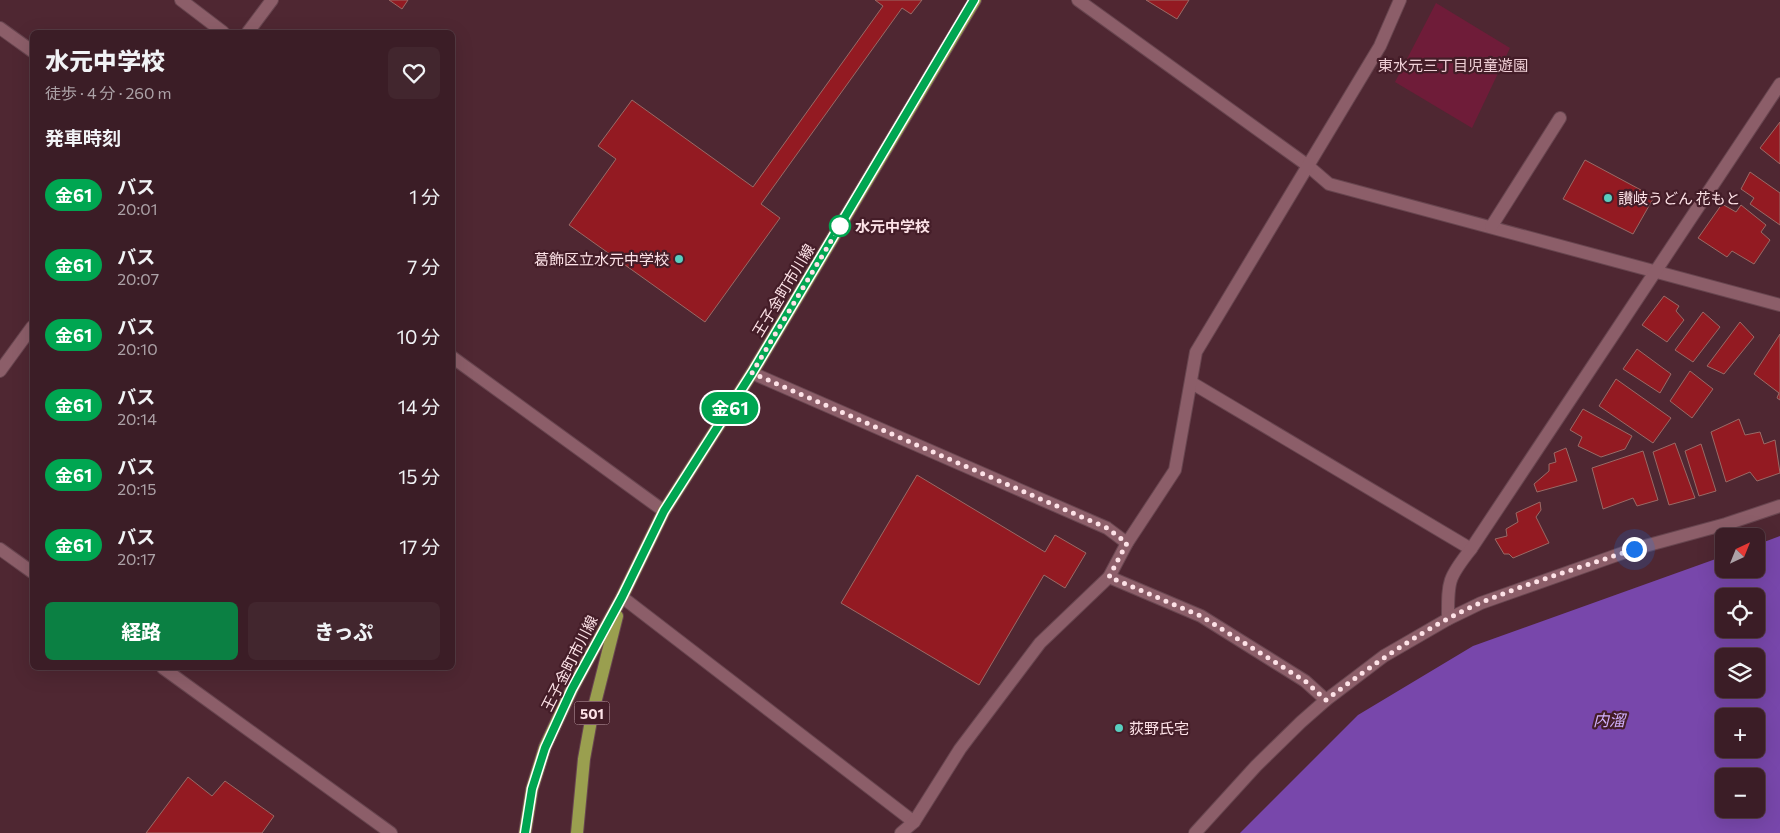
<!DOCTYPE html>
<html lang="ja">
<meta charset="utf-8">
<style>
body{margin:0;font-family:Commissioner,"Noto Sans JP",sans-serif;background:#42262e;color:#f1f3f6;height:100vh;display:flex;flex-direction:column;font-size:19px;white-space:nowrap}
*{box-sizing:border-box;margin:0}
p{font-size:16px;color:#aca2a7}
.icon{flex:none;width:28px;height:28px;fill:none;stroke:currentColor;stroke-width:2;stroke-linecap:round;stroke-linejoin:round}
.map{position:relative;flex:1;overflow:hidden}
.side{position:absolute;left:30px;top:30px;width:425px;height:640px;display:flex;flex-direction:column;background:#3b1d26;border-radius:8px;box-shadow:0 5px 20px #0002,0 0 0 1px #543b43}
.side>*{flex:none}
.badge{padding:0 10px;border-radius:16px;font-size:18px;line-height:32px}
.needle{width:32px;rotate:43deg}
.buttons{position:absolute;left:1715px;top:528px;display:grid;gap:10px}
.buttons a{display:grid;place-items:center;width:50px;height:50px;border-radius:8px;background:#3b1d26;box-shadow:0 5px 20px #0002,0 0 0 1px #543b43;font-size:25px}
.you{position:absolute;width:25px;height:25px;margin:-12px;border:4px solid #fff;border-radius:50%;background:#1a73e8;box-shadow:0 0 0 8px #1a73e833}
.map>.badge{position:absolute;translate:-50% -50%;box-shadow:0 0 0 2px #fff}
h2{padding:0 15px;font-size:19px;line-height:45px}
.round{display:grid;place-items:center;flex:none;width:52px;height:52px;border-radius:8px;background:#42262e}
.head{display:flex;align-items:center;justify-content:space-between;height:85px;padding:0 15px}
h1{font-size:24px;font-weight:800;line-height:38px}
.button{display:flex;gap:10px;margin-top:auto;padding:10px 15px}
.button a{flex:1;height:58px;border-radius:8px;background:#0b8043;color:#fff;font-size:20px;font-weight:800;line-height:58px;text-align:center}
.button a+a{background:#42262e;color:#f1f3f6}
ul{padding:0;list-style:none}
li{display:flex;align-items:center;gap:15px;height:70px;padding:0 15px}
li div{flex:1}
li b{display:block;font-size:19px}
li em{font-style:normal}
li .badge{min-width:55px;font-weight:700;text-align:center}
.map>svg:first-child{display:block}
.green{fill:#6f1c39}
.water{fill:#7847ab;fill-rule:evenodd}
.building{fill:#931a22;stroke:#996a66}
.lines{fill:none;stroke-linecap:round;stroke-linejoin:round}
.minor-casing{stroke:#68454f;stroke-width:14}
.major-casing{stroke:#68454f;stroke-width:14}
.minor{stroke:#8c5e69;stroke-width:12}
.major{stroke:#9a9f4f;stroke-width:12}
.line-casing{stroke:#fff;stroke-width:11}
.line{stroke:#00a651;stroke-width:8}
.walk{stroke:#fde2e7;stroke-width:5;stroke-dasharray:0 9}
.poi-dot{fill:#59cebf;stroke:#441d28;stroke-width:2}
.stop-dot{fill:#fff;stroke:#00a651;stroke-width:2.5}
.labels{text-anchor:middle;dominant-baseline:central;stroke-width:4.5;stroke-linejoin:round;paint-order:stroke}
.shield{fill:#441d28;stroke:#c6a7ae;stroke-width:1}
.shield-label{font-size:14px;font-weight:bold;fill:#fde2e7}
.park-label{font-size:15px;fill:#efcfd6;stroke:#441d28}
.poi-label{font-size:15px;fill:#fde2e7;stroke:#441d28;text-anchor:start}
.stop-label{font-size:15px;font-weight:bold;fill:#fde2e7;stroke:#441d28;text-anchor:start}
.street-label{font-size:15px;fill:#fde2e7;stroke:#441d28}
.water-label{font-size:16px;font-style:italic;fill:#d2b1fe;stroke:#441d28}
</style>
<div class="map">
<svg width="1780" height="833" viewBox="0 0 1780 833">
<rect width="100%" height="100%" fill="#4f2732"/>
<path class="green" d="M1436,3L1510,48L1472,128L1395,82Z"/>
<path class="water" d="M1780,536V833H1240L1358,715L1473,646L1724,556V569H1756V545ZM1724,596H1756V629H1724ZM1724,656H1756V689H1724ZM1724,716H1756V749H1724ZM1724,776H1756V809H1724Z"/>
<g class="building">
<path d="M389,0H408L402,9Z"/>
<path d="M875,0H922L911,14L902,8L761,204L780,218L705,322L569,225L616,159L598,146L632,100L753,187L883,6Z"/>
<path d="M1146,0H1189L1177,19Z"/>
<path d="M1780,122V164L1760,148Z"/>
<path d="M1585,160L1654,197L1633,234L1563,199Z"/>
<path d="M1750,172L1780,193V225L1750,204L1754,198L1741,189Z"/>
<path d="M1722,204L1736,212L1741,205L1766,225L1761,232L1770,240L1754,264L1732,251L1727,257L1698,238Z"/>
<path d="M1664,296L1679,306L1676,311L1684,320L1667,342L1642,325Z"/>
<path d="M1703,312L1720,327L1693,362L1675,350Z"/>
<path d="M1740,322L1754,337L1724,374L1707,366Z"/>
<path d="M1780,334V400L1777,398L1779,393L1754,374Z"/>
<path d="M1637,349L1671,374L1660,393L1623,369Z"/>
<path d="M1690,371L1713,389L1692,418L1670,401Z"/>
<path d="M1616,379L1671,418L1653,443L1599,406Z"/>
<path d="M1583,409L1632,436L1625,449L1601,457L1578,446L1582,437L1570,430Z"/>
<path d="M1739,419L1745,435L1760,432L1764,444L1775,440L1780,473L1757,481L1750,472L1726,482L1711,432Z"/>
<path d="M1675,443L1695,498L1669,505L1653,452Z"/>
<path d="M1701,444L1716,491L1699,496L1685,451Z"/>
<path d="M1566,448L1577,481L1537,492L1534,484L1549,471V464L1556,462L1554,453Z"/>
<path d="M1643,451L1658,500L1637,506L1633,498L1603,509L1592,468Z"/>
<path d="M917,475L1045,552L1055,535L1086,553L1065,588L1044,575L979,685L841,603Z"/>
<path d="M1540,502L1541,510L1536,517L1549,543L1513,558L1509,554H1504L1495,539L1507,536L1506,529L1518,522L1516,513Z"/>
<path d="M188,777L212,796L225,781L274,816L262,833H146Z"/>
</g>
<g class="lines">
<g class="minor-casing">
<g id="minor">
<path d="M181,0L223,32"/>
<path d="M1078,0L1307,165L1329,184L1780,305"/>
<path d="M0,28L32,51"/>
<path d="M248,32L272,0"/>
<path d="M1491,227L1560,118"/>
<path d="M452,357L664,511"/>
<path d="M0,371L32,327"/>
<path d="M752,373L1107,528L1127,543"/>
<path d="M1192,383L1471,549"/>
<path d="M0,549L32,572"/>
<path d="M1109,577L1201,616L1305,681L1326,700"/>
<path d="M622,597L914,822"/>
<path d="M1448,619C1448,582 1447,579 1471,549L1780,84"/>
<path d="M163,668L391,833"/>
<path d="M901,833L914,822L960,749L1040,643L1109,577L1127,543L1175,470L1196,352L1380,46L1400,0"/>
<path d="M1195,833L1256,766L1301,722L1326,700L1384,656L1448,619L1481,603L1634,549L1726,524L1780,506"/>
</g>
</g>
<g class="major-casing">
<g id="major">
<path d="M525,833L532,789L545,747L572,689L622,597L664,511L752,373L975,0"/>
<path d="M577,833L584,759L592,715L617,616"/>
</g>
</g>
<use href="#minor" class="minor"/>
<use href="#major" class="major"/>
</g>
<g class="lines">
<g class="line-casing">
<path id="line" d="M525,833L532,789L545,748L572,689L622,597L664,511L752,373L974,0"/>
</g>
<use href="#line" class="line"/>
<path class="walk" d="M840,226L752,373L1107,528L1127,543L1109,577L1201,616L1305,681L1326,700C1375,663 1424,628 1480,603C1530,582 1583,567 1634,549"/>
</g>
<g class="poi-dot">
<circle cx="1608" cy="198" r="5"/>
<circle cx="679" cy="259" r="5"/>
<circle cx="1119" cy="728" r="5"/>
</g>
<circle class="stop-dot" cx="840" cy="226" r="10"/>
<g class="labels">
<rect class="shield" x="574.5" y="701.5" width="35" height="23" rx="4"/>
<g class="shield-label">
<text x="592" y="713">501</text>
</g>
<g class="park-label">
<text x="1453" y="65">東水元三丁目児童遊園</text>
</g>
<g class="poi-label">
<text x="1618" y="198">讃岐うどん 花もと</text>
<text x="669" y="259" text-anchor="end">葛飾区立水元中学校</text>
<text x="1129" y="728">荻野氏宅</text>
</g>
<g class="stop-label">
<text x="855" y="226">水元中学校</text>
</g>
<g class="street-label">
<text transform="translate(783 290) rotate(-59)">王子金町市川線</text>
<text transform="translate(569 663) rotate(-63)">王子金町市川線</text>
</g>
<g class="water-label">
<text x="1609" y="719">内溜</text>
</g>
</g>
</svg>
<div class="buttons">
<a><svg class="needle" viewBox="-14 -14 28 28"><path d="M0-13l5 13h-10z" fill="#e53935"/><path d="M0 13l5-13h-10z" fill="#aca2a7"/></svg></a>
<a><svg class="icon" aria-label="locate" viewBox="0 0 24 24"><circle cx="12" cy="12" r="6"/><path d="M12 2v4M12 18v4M2 12h4M18 12h4"/></svg></a>
<a><svg class="icon" aria-label="layers" viewBox="0 0 24 24"><path d="M12 4l9 5-9 5-9-5zM3 14l9 5 9-5"/></svg></a>
<a>+</a>
<a>−</a>
</div>
<div class="you" style="left:1634px;top:549px"></div>
<b class="badge" style="left:730px;top:408px;background:#00a651;color:#fff">金61</b>
<section class="side">
<div class="head"><div><h1>水元中学校</h1><p>徒歩 · 4 分 · 260 m</p></div><a class="round"><svg class="icon" aria-label="heart" viewBox="0 0 24 24"><path d="M12 20l-8-8c-3-5 5-10 8-4 3-6 11-1 8 4z"/></svg></a></div>
<h2>発車時刻</h2>
<ul>
<li><span class="badge" style="background:#00a651;color:#fff">金61</span><div><b>バス</b><p>20:01</p></div><em>1 分</em></li>
<li><span class="badge" style="background:#00a651;color:#fff">金61</span><div><b>バス</b><p>20:07</p></div><em>7 分</em></li>
<li><span class="badge" style="background:#00a651;color:#fff">金61</span><div><b>バス</b><p>20:10</p></div><em>10 分</em></li>
<li><span class="badge" style="background:#00a651;color:#fff">金61</span><div><b>バス</b><p>20:14</p></div><em>14 分</em></li>
<li><span class="badge" style="background:#00a651;color:#fff">金61</span><div><b>バス</b><p>20:15</p></div><em>15 分</em></li>
<li><span class="badge" style="background:#00a651;color:#fff">金61</span><div><b>バス</b><p>20:17</p></div><em>17 分</em></li>
</ul>
<div class="button"><a>経路</a><a>きっぷ</a></div>
</section>
</div>
